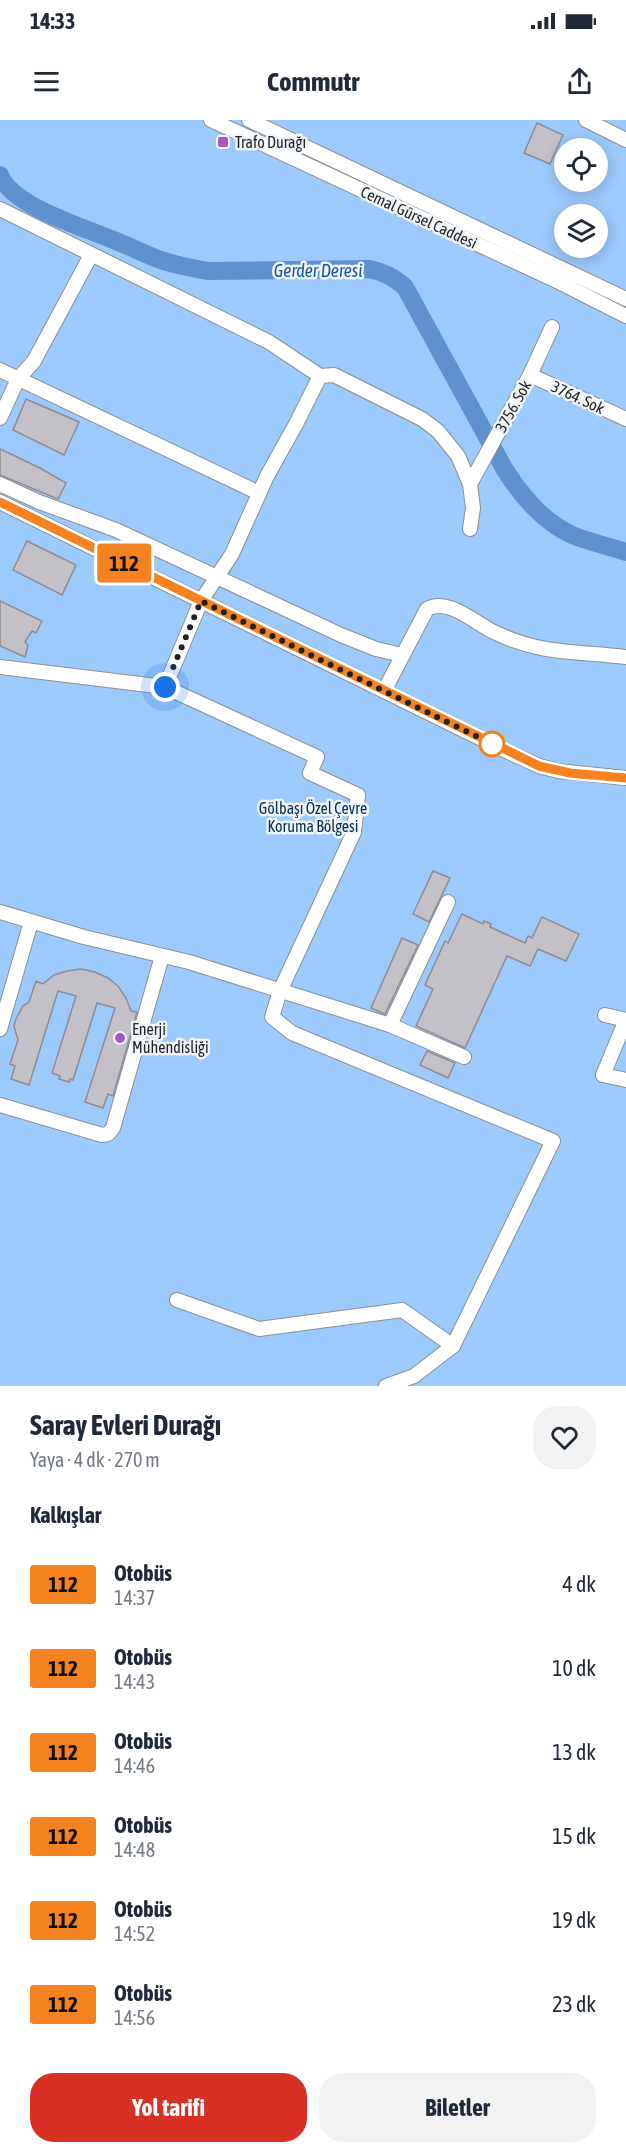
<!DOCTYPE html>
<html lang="tr">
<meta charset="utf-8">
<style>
body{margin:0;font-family:"Asap Condensed",sans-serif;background:#f2f2f3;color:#1f2937;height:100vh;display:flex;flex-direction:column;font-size:22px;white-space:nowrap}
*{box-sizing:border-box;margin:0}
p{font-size:20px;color:#747a83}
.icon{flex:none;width:33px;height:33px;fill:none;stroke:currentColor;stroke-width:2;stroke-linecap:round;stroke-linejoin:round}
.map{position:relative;height:1266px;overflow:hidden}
.drawer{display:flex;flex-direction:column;background:#fff;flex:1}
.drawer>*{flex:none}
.badge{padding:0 12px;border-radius:4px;font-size:21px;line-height:39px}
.controls{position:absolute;left:554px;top:18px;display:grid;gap:12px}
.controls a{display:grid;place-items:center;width:54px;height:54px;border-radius:50%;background:#fff;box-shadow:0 3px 15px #0003;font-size:30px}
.you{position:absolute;width:30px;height:30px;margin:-15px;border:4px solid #fff;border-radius:50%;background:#1a73e8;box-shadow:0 0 0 9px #1a73e833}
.map>.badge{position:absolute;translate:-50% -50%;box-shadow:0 0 0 3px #fff}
h2{padding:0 30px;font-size:22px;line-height:54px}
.round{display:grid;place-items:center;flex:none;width:63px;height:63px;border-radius:24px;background:#f2f2f3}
.headline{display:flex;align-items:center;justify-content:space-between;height:102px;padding:0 30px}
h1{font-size:28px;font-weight:700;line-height:45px}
.action{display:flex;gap:12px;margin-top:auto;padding:12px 30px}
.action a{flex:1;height:69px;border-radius:24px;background:#d93025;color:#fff;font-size:24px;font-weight:700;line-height:69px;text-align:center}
.action a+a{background:#f2f2f3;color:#1f2937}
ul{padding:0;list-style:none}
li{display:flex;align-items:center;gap:18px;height:84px;padding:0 30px}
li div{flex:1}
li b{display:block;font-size:22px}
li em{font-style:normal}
li .badge{min-width:66px;font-weight:700;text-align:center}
.status{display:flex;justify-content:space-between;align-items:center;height:42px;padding:0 30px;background:#fff;direction:ltr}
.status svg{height:16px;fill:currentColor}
header{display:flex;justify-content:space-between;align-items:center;height:78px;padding:0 30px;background:#fff;font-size:27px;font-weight:700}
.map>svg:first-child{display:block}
.green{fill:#9dcafc;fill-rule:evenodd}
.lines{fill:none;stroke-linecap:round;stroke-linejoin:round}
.river{stroke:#5f91d1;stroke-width:18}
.building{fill:#c3c0c7;stroke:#8f8d93;stroke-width:1.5}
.minor-casing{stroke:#8b9095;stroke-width:16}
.minor{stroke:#fff;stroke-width:14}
.line-casing{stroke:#fff;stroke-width:14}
.line{stroke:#f58220;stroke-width:9}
.walk{stroke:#1f2123;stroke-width:6;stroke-dasharray:0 10.8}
.poi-dot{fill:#a657c8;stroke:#f0f5fa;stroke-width:2}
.stop-dot{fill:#fff;stroke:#f58220;stroke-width:3}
.labels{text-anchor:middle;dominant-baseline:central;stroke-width:5;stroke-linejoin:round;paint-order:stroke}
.poi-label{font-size:16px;fill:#1f2123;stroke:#f0f5fa;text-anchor:start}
.street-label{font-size:16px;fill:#1f2123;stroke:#f0f5fa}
.park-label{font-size:16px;fill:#022d54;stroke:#f0f5fa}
.water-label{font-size:18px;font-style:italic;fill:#1055a2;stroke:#f0f5fa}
</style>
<div class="status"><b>14:33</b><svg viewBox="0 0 49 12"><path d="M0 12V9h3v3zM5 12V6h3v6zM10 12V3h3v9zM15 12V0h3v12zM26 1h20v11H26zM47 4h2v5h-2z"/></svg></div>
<header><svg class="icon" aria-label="menu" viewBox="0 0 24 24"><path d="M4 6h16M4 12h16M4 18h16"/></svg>Commutr<svg class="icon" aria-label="share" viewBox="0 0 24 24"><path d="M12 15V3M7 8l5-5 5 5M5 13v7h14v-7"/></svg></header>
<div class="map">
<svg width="626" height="1266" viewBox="0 0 626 1266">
<rect width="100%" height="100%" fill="#e2e7ed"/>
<path class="green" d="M0,0H626V1266H0ZM564,28H597V62H564ZM564,94H597V128H564Z"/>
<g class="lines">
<path class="river" d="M0,55C12,86 82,107 111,119C127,125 142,133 158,139C174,145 191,148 208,151L369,149C384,152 393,157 405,167L505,350C522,376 542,401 572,415C589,422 608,426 626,432"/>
</g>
<g class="building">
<path d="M537,3L563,15L550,44L524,33Z"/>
<path d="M26,279L79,302L64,335L13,310Z"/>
<path d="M0,329L40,348L66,363L58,379L0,355Z"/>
<path d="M27,421L76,445L62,475L13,450Z"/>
<path d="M0,481L42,501L36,513L32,511L25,522L28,525L25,537L0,526Z"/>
<path d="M433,751L450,758L429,802L413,794Z"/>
<path d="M462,794L483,804L484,801L491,804L490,807L525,823L528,816L532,818L542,797L579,814L566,841L538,829L530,846L507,836L465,928L416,906L433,869L425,865L445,821L448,823Z"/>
<path d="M402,818L418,825L385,894L371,888Z"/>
<path d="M81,849L95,852L108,858L118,866L126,878L131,891L137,892L113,976L108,974L103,988L85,982L115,888L97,883L73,960L70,959L69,962L59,959L60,956L52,953L76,876L58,871L29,965L11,959L15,946L10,944L18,920L14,906L16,899L23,886L29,882L36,861L43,864L54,855L67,851Z"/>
<path d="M427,931L455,943L448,958L420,945Z"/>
</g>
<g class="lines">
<g class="minor-casing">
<g id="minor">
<path d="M211,0L561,163L626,196"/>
<path d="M249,0L626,179"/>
<path d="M586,0L626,20"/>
<path d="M0,89L269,222L320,256L334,255L422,299L438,311L458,336L470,364L473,388L470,409"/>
<path d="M0,250L259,373"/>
<path d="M530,255L626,299"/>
<path d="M0,298L18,259L34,241L91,135"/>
<path d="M0,364L39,382L116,410L341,515L376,529L402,535"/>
<path d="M470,364L530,255L552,207"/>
<path d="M0,382L504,630L539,646L558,651L626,658"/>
<path d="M0,547L165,567L317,637L310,653L358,675L354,712L280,871L272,897L292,913L553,1021L453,1226L414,1256L386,1266"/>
<path d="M165,567L201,481L232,434L267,356L296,304L320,256"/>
<path d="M384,571L427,489C448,477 475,503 494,512C541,535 577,531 626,537"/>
<path d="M0,792L84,817L189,842L390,905L464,937"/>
<path d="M605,895L626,900L603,955L626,960"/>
<path d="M390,905L448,782"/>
<path d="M0,909L31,802"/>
<path d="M0,985L102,1015L108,1014L113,1008L162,836"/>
<path d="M177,1180L259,1209L402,1190L453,1226"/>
</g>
</g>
<use href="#minor" class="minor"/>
</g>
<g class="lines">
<g class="line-casing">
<path id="line" d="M0,382L539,646L570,653L626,658"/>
</g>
<use href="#line" class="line"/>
<path class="walk" d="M165,567L201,481L492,624"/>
</g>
<g class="poi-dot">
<rect x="217" y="16" width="12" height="12" rx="3"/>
<circle cx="120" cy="918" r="6"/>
</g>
<circle class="stop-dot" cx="492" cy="624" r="12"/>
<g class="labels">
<g class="poi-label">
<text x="235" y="22">Trafo Durağı</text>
<text x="132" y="909">Enerji<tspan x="132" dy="18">Mühendisliği</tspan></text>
</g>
<g class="street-label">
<text transform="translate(419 97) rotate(25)">Cemal Gürsel Caddesi</text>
<text transform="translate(578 277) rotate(25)">3764. Sok</text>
<text transform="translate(513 286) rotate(-61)">3756. Sok</text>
</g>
<g class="park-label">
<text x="313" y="688">Gölbaşı Özel Çevre<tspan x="313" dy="18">Koruma Bölgesi</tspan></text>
</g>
<g class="water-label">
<text x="318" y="150">Gerder Deresi</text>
</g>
</g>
</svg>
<div class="controls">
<a><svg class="icon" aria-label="locate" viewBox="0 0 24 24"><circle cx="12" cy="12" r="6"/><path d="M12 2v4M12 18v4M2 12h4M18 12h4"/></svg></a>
<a><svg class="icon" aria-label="layers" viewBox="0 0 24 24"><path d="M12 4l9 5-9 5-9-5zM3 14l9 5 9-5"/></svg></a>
</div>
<div class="you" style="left:165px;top:567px"></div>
<b class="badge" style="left:124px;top:443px;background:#f58220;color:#111">112</b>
</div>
<section class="drawer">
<div class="headline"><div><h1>Saray Evleri Durağı</h1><p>Yaya · 4 dk · 270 m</p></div><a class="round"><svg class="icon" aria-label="heart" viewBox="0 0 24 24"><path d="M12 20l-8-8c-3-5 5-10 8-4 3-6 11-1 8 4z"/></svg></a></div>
<h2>Kalkışlar</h2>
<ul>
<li><span class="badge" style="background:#f58220;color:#111">112</span><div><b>Otobüs</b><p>14:37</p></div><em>4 dk</em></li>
<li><span class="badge" style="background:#f58220;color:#111">112</span><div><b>Otobüs</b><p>14:43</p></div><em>10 dk</em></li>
<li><span class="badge" style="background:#f58220;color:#111">112</span><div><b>Otobüs</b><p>14:46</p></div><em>13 dk</em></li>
<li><span class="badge" style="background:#f58220;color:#111">112</span><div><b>Otobüs</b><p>14:48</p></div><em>15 dk</em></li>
<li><span class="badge" style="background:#f58220;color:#111">112</span><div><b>Otobüs</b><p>14:52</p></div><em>19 dk</em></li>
<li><span class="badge" style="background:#f58220;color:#111">112</span><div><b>Otobüs</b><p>14:56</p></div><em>23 dk</em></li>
</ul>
<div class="action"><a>Yol tarifi</a><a>Biletler</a></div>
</section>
